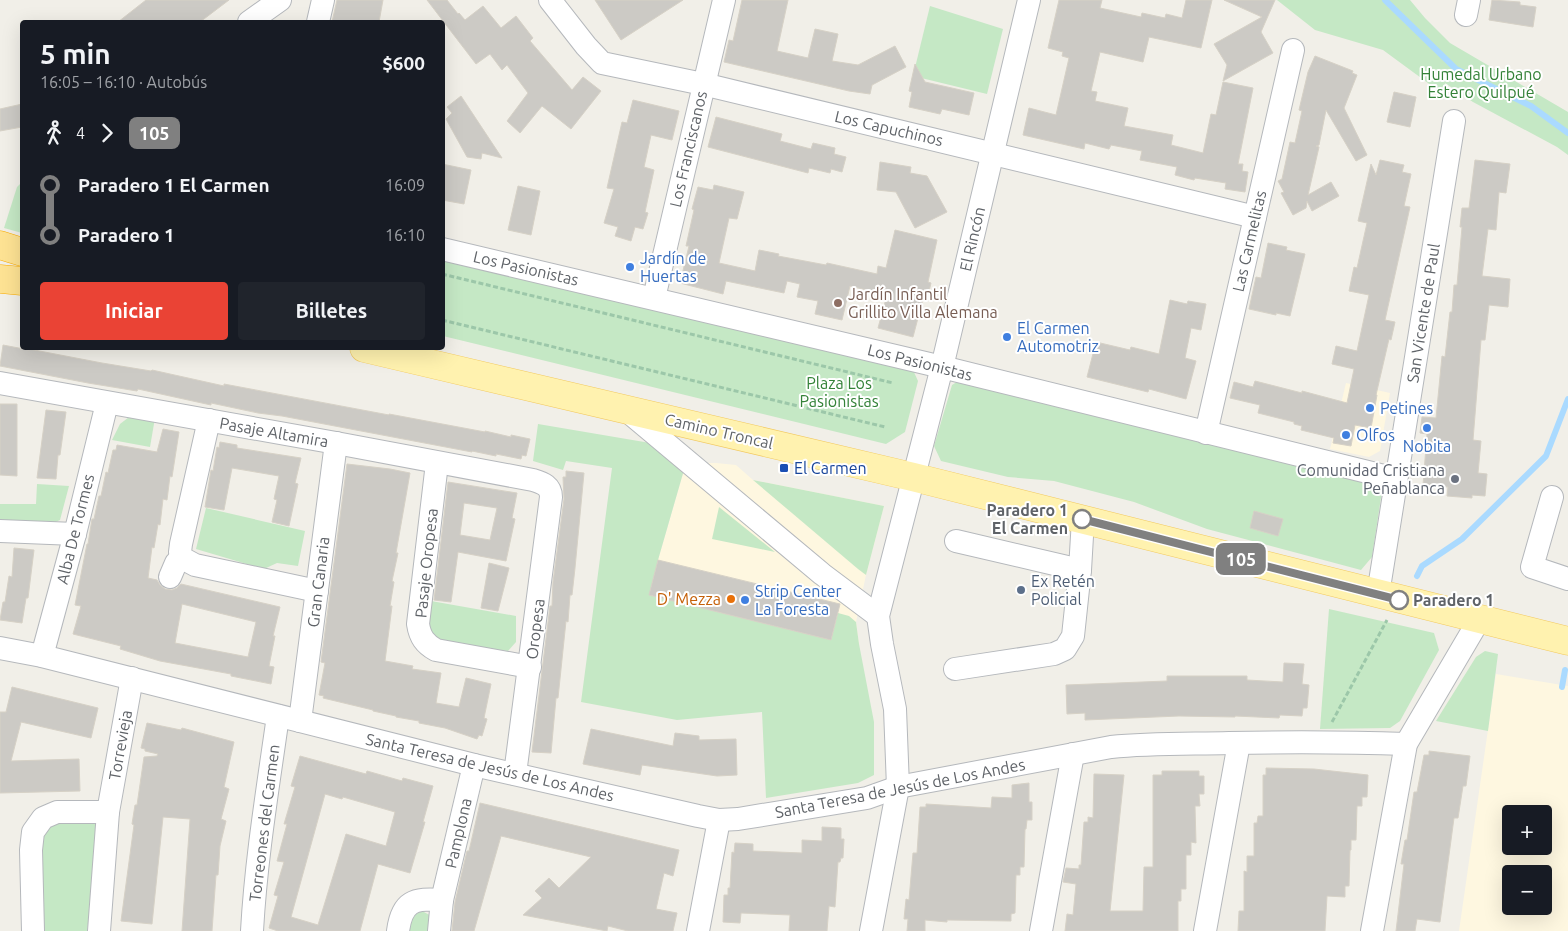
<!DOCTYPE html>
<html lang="es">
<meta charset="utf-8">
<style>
body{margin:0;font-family:Ubuntu,sans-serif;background:#20242c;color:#f1f3f6;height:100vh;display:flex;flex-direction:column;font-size:19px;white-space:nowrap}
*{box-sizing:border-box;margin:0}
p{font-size:16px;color:#9ea1a6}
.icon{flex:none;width:28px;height:28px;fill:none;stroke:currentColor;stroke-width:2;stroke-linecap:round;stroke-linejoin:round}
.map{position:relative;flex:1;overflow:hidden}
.side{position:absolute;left:20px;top:20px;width:425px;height:330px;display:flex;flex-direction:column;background:#171b24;border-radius:5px;box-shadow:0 5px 20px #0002}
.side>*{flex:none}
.badge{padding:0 10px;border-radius:8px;font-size:18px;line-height:32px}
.buttons{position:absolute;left:1502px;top:805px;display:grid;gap:10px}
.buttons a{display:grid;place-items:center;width:50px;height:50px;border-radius:5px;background:#171b24;box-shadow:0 5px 20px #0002;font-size:25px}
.map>.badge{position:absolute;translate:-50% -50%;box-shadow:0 0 0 2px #fff}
.legs{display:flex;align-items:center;gap:8px;height:55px;padding:0 20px;font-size:16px}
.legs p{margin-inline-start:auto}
.summary{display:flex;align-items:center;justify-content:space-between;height:85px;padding:0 20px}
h1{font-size:28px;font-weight:700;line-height:38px}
.cta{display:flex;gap:10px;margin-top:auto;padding:10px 20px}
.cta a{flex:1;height:58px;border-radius:5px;background:#ea4335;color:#fff;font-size:20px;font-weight:700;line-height:58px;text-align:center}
.cta a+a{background:#20242c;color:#f1f3f6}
ul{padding:0 20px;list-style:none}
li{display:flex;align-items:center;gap:18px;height:50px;font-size:19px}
li i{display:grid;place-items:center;width:8px;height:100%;margin:0 6px;background:currentColor}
li i::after{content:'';width:12px;height:12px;margin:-6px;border:4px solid;border-radius:50%;background:#171b24}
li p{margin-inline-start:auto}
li:first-child i{background:linear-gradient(#0000 50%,currentColor 0)}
li:last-child i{background:linear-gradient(currentColor 50%,#0000 0)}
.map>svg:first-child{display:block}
.commercial{fill:#fef7e0;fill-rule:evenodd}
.green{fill:#c5e8c5}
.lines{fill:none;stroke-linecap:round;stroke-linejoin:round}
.stream{stroke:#aadaff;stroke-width:6}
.building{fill:#cccac5;stroke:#d6d1c6;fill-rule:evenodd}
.minor-casing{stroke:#b5b8bc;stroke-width:24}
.major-casing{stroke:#f2c960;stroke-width:29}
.highway-casing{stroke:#f9ab00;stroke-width:29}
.path{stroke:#9cc7a9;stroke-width:3;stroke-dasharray:5 2.5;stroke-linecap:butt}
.minor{stroke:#fff;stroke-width:22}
.major{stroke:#fff2af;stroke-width:28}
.highway{stroke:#fde293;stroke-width:28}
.line-1-casing{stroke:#fff;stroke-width:11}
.line-1{stroke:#808080;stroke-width:8}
.shop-dot{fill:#3f7fe0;stroke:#fff;stroke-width:2}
.education-dot{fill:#8d6e63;stroke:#fff;stroke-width:2}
.transit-dot{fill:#1a4fb4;stroke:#fff;stroke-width:2}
.worship-dot{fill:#6b7280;stroke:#fff;stroke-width:2}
.stop-1-dot{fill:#fff;stroke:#808080;stroke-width:2.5}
.service-dot{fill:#5c6f8a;stroke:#fff;stroke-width:2}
.food-dot{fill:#e8710a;stroke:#fff;stroke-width:2}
.labels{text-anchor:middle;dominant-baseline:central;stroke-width:4;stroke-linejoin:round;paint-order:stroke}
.park-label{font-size:16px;fill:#348238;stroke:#fff}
.street-label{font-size:16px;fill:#5f6368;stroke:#fff}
.shop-label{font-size:16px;fill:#366cbe;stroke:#fff;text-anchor:start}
.education-label{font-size:16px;fill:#785e54;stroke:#fff;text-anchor:start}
.transit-label{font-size:16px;fill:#164399;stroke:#fff;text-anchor:start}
.worship-label{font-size:16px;fill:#5b616d;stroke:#fff;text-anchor:end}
.stop-label{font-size:16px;font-weight:bold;fill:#5f6368;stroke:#fff;text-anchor:end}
.service-label{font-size:16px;fill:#4e5e75;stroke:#fff;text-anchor:start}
.food-label{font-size:16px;fill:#c56008;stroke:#fff;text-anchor:end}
</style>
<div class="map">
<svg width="1568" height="931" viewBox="0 0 1568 931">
<rect width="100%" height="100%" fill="#f1efe8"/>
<g class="commercial">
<path d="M1346,383L1390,393L1380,451L1369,457L1330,449Z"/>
<path d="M686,463H716L736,465L753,480L884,506L866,575L856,622L859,644L831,640L649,595L658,560Z"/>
<path d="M1496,674L1568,686V931H1459ZM1511,814H1544V846H1511ZM1511,874H1544V906H1511Z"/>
</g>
<g class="green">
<path d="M1277,0H1410L1425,18L1450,43L1568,112V155L1557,147L1473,102L1445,83L1447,97L1383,50L1315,30Z"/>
<path d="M930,6L1003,29L987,94L913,76Z"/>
<path d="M22,182V233L4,228L17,187Z"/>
<path d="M443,257L913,370L918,381L905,432L886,444L443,336Z"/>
<path d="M960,380L1377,480L1382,491L1372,557L1361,570L1207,529L1134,502L1054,481L1008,477L941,461L934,446L952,385Z"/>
<path d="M133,414L155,418L150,447L112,440L120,424Z"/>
<path d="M538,424L656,444L686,463L658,560L649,595L831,640L838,613L849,616L856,622L859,644L874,722V775L858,783L766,798L762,712L677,720L581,702L612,468L566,461L563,470L533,461Z"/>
<path d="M753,480L884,506L866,575L858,569Z"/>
<path d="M37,484L69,486L60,520L42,528L0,525V504H36Z"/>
<path d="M719,507L775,552L712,539Z"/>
<path d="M206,508L305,531L298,566L277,563L264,569L196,549Z"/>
<path d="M431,601L516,616V642L508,651L438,642L429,627Z"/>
<path d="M1329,609L1434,633L1439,650L1400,721L1390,728L1320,729Z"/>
<path d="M1485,651L1498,654L1488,731L1436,721L1476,657Z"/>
<path d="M95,821L100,834L87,931H40L38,832L49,822Z"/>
<path d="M422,911L437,919L435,931H403V920Z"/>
</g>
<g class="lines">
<g class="stream">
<path d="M1385,0L1456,69L1531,106L1568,133"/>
<path d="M1417,576L1422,566L1462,539L1546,456L1568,399"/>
<path d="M1562,687L1565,670"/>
</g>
</g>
<g class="building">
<path d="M146,0H229L200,22H118Z"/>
<path d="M337,0H383L379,22H332Z"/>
<path d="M427,0H447L458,14L459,13L465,20L483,6L501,28L516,16L533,38L530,41L572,90L583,77L601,91L571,129L542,106L520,133L507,121L528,93L507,65L502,70L490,54L476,64Z"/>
<path d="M595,0H683L621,40Z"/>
<path d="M742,0H788L777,51L808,58L815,29L838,34L832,61L858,65L895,46L906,67L872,85L870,94L849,91L724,62L729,40L733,41Z"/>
<path d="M1059,0H1102L1100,8L1141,17L1142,13L1165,18L1166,14L1182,18L1186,0H1212L1201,48L1149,37L1143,62L1100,52L1091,91L1097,92L1095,101L1128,108L1124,126L1173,135L1171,145L1203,153L1211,114L1216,115L1223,82L1253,88L1238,164H1243L1242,171L1248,172L1245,192L1225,189L1226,183L1195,178L1194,180L1175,175L1177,167L1140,160L1142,151L1111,145L1109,149L1085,143L1084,149L1023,135L1029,108L1056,115L1069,58L1062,56L1063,52L1048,48Z"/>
<path d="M1224,0H1275L1261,32L1273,53L1223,81L1227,65L1214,44L1262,17Z"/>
<path d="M1492,0L1520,2V5L1536,7L1533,27L1489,20Z"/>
<path d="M1315,56L1353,71L1352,73L1357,75L1344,108L1367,155L1356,161L1326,110L1319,145L1316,146L1319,147L1308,195L1331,182L1339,196L1312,211L1307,201L1306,208L1293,215L1281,193L1284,192L1278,181L1282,179L1290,142L1295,143L1302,111L1299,110L1308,72Z"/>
<path d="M915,64L925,82L974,93L969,115L942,109L940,114L909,107L912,92L909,91Z"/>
<path d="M1394,92L1416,97L1410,127L1387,122Z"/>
<path d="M461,96L502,158L482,153L481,159L467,157L446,119L452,113L447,107Z"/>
<path d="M633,100L679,111L672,140L651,135L644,167L654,170L645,212L648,213L643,229L635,227L631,241L615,236L618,227L604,223L614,189L607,188L622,122L627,123Z"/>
<path d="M22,104V127L0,131V109Z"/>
<path d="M716,117L782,134L780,141L811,149L813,143L835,148L834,154L846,157L842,172L831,169L830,173L809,168L808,173L708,147Z"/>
<path d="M1380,160L1404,165L1402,172L1411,174L1404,206L1410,207L1385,320L1395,322L1391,340L1389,339L1376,395H1377L1371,428L1355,425L1351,446L1333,443L1334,438L1301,430L1302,426L1294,424V422L1258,413L1260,405L1230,398L1234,382L1253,387L1255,381L1302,393V391L1347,403L1354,369L1332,364L1336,346L1357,351L1369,295L1349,291L1354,267L1357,268L1367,223L1358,221L1371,164L1376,175Z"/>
<path d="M1475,160L1510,164L1506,193L1499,192L1496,230L1488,229L1482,276L1510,279L1508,307L1489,305L1485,340H1481L1473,440L1481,441L1478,473L1487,474L1485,496L1472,495V498L1447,496L1448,487L1423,485L1427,434L1420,433L1422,417L1436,418L1442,356L1445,357L1450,312H1452L1454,285H1457L1462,227H1460L1462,208H1469Z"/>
<path d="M880,162L911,167L910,173L927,176L947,212L915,228L896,192L877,190Z"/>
<path d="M442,164L471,170L464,204L442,200Z"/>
<path d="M714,185L744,192L737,219L729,218L719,263L755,271L759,250L779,254L778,256L826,265L827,263L877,274L878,266L886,268L895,230L937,240L928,282L931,283L927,300L923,299L913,337L878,328L887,295L850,286L842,320L815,314L818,301L797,297L800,284L787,281L784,293L726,281L723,294L680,283L689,246H686L694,210L692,209L698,187L713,190Z"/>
<path d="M518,186L540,191L531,235L508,230Z"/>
<path d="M1268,243L1287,247L1286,250L1305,254L1290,316L1276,313V315L1249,309L1256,277L1261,278Z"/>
<path d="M1170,300L1187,304L1188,301L1206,304L1201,330L1191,328L1185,358L1196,361L1186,399L1149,389L1148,392L1087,377L1096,342L1130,350L1131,347L1159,354Z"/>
<path d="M3,345L29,350V349L102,363L151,371L152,370L224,386V384L389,415V414L485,432V431L511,437V435L530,439L526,456L522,455L521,459L496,454V456L472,451V452L282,416L258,413L211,403V405L138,389L137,391L88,383L0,366Z"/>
<path d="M0,404H17V476L0,475Z"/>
<path d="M46,410L66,412L60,455H58L56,479L37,478Z"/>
<path d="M163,429L179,432L172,477L170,476L167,500L163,499L160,525L158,524L154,548L152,547L148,578L157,580L160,585L165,589L172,590L177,588L181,584L280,607L273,636H275L269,666L274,667L271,684L231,676V674L160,661L120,649L121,646L73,634L81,606L75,605L87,544H88L92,519H94L99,496H101L106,472L108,473L113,450H116L117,445L157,452ZM182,604L256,622L248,657L175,643Z"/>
<path d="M220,442L237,445V448L301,458L295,483L298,484L289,526L272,522L277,500L274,499L279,476L232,468L224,510L205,507L211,470L213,471L217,447L219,448Z"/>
<path d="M347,464L390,469L410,473L396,553H398L392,581L394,582L390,606H392L385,661L413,666L412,669L441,673L436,703L459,707L466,678L491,684L484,718L487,719L482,736L479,735L477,739L445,728L419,723V721L396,717V716L373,711V710L323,698L324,696L319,695L325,663L321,662Z"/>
<path d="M566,471L584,473L575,568L572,595H570L568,622L566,621L558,698H556L551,753L532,752L550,606H552L553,582L564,499L563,477H566Z"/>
<path d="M448,482L517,493L512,518L515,519L506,561L458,552L451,602L434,600ZM464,503L497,508L490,540L460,535Z"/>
<path d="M1254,511L1283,519L1278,536L1250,528Z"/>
<path d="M14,548L34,550L28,598H26L22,623L0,620L3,602H5L9,576L12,577Z"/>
<path d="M658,560L840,604L831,640L649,595Z"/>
<path d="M489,563L509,568L498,611L481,608Z"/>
<path d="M1284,663L1304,664L1302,684L1309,685L1307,708H1303L1302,716L1280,715L1279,718L1235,716V717L1179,716L1085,720V713L1067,714L1066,685L1167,681V676H1247V680L1283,682Z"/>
<path d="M12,687L98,708L91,738L21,722L11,761L79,759L80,791L0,793V712H6Z"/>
<path d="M147,723L181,730L182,728L234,742L224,787L229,789L221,819L226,821L220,846L218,875H216L212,931H182L190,819L163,817L152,924L121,921L134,825L132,824L135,805H137L144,757L157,756L158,754L145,751V749L141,748Z"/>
<path d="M591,729L673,746L675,733L699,736V740L736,739L737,775L717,776L642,765L640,775L583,764Z"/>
<path d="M1429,751L1470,756L1466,786H1463L1458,818H1454L1440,922L1417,919L1415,931H1396L1404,864H1401L1405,840H1407L1414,792H1417L1424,755H1429Z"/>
<path d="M300,756L366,774L367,771L402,781L403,778L433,786L423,822H425L410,873L378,864L360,931H278L269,928L278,896L274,895L284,862L277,861L287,824H284L295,787L291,786ZM325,794L342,799L343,797L395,812L386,846L346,834L318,925L291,917Z"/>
<path d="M1266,768L1314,769L1368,775L1367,797H1362V806H1357L1356,840H1351V850H1350L1349,886H1345V897L1327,896L1325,931H1238L1239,911H1244V871L1247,872V856H1254V823H1257L1258,816H1263V775H1266Z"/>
<path d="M1162,771H1199V776H1204V794H1199L1200,806H1195L1196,843L1191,842V855H1186V889H1181V901H1178V931H1065L1067,914L1073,915L1076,884L1063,882L1066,868L1079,869V865H1081L1084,822H1088V817L1093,818L1094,774L1124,775L1110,911H1143L1144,867H1153V775H1162Z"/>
<path d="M1029,783V802H1032V820H1027L1026,829H1025L1024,867H1020V875H1016L1015,913L1011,914V921L947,920V922L925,920V931H907L908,919H904L906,899L909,900L913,853H917L920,807H926V804L991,808L992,797L1012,798V785Z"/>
<path d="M480,803L679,850L673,876L664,873L656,909L677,913L673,931H628L608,926L607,931L523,915L542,898L535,891L549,878L559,888L591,857L501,836L474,931H452L455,902L467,851H469Z"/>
<path d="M822,827L841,828V839H844L843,858H841L840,862H838L835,907L829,906L827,931H789L790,915L741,913L740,923L723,922L724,895H728V888H730L732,852L734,853L735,843L753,844V851L802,853V840L822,841Z"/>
</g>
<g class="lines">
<g class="minor-casing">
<g id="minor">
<path d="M550,0L586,46L602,63L703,84L1255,217"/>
<path d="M1466,15L1469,0"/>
<path d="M249,22L280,0"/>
<path d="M318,22L323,0"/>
<path d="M442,249L942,367L1396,479"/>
<path d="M654,298L724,0"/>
<path d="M0,383L336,443L533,480C543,483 551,486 551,497L515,774"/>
<path d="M625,409L822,574L878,616"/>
<path d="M209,420L181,544L180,552L182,558L195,565L317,591"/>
<path d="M1206,433L1293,50"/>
<path d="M437,463L418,624C420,637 425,644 436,650L530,667"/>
<path d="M1552,497L1532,567L1568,579"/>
<path d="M0,531L75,534"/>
<path d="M956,541L1080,570"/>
<path d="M170,577L176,563L182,558"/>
<path d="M1378,594L1454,121"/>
<path d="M0,648L42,656L474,765L698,816L719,820L738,819L867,798L898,787L1111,747C1150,743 1190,744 1229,743C1288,742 1347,742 1406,744"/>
<path d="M42,656L75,534L107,403"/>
<path d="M955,669L1054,654L1065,649L1073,636L1080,570L1083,519"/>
<path d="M300,721L336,443"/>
<path d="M442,900L474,765"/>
<path d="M33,931L31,850L33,832L43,818L57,812H108"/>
<path d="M99,931L108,812L132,678"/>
<path d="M252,931C256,859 268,787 278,716"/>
<path d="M398,931C402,901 414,898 442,900L439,931"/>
<path d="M698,931L719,820"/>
<path d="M871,931L898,787L895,709L882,644L878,616L942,367L1029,0"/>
<path d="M1041,931L1073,754"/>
<path d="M1205,931L1239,743"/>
<path d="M1372,931L1406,744L1479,620"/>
</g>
</g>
<g class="major-casing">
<path id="major" d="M364,348L913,477L1568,641"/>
</g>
<g class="highway-casing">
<g id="highway">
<path d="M0,245L22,252"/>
<path d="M0,279L22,281"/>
</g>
</g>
<g class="path">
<path d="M442,274L893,383"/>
<path d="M442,320L885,427"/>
<path d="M1332,722L1387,620"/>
</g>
<use href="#minor" class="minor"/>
<use href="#major" class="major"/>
<use href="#highway" class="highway"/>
</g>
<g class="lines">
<g class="line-1-casing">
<path id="line-1" d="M1082,519L1399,600"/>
</g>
<use href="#line-1" class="line-1"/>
</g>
<g class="shop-dot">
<circle cx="630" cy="267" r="5"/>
<circle cx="1007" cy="337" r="5"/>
<circle cx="1370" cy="408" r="5"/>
<circle cx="1427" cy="428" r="5"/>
<circle cx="1346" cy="435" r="5"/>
<circle cx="745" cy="600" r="5"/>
</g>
<circle class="education-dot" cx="838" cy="303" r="5"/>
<rect class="transit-dot" x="779" y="463" width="10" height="10" rx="2.5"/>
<circle class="worship-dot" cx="1455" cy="479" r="5"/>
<g class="stop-1-dot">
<circle cx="1082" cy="519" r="9"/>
<circle cx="1399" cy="600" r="9"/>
</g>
<circle class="service-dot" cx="1021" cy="590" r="5"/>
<circle class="food-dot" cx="731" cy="599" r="5"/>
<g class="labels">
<g class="park-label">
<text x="1481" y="74">Humedal Urbano<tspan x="1481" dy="18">Estero Quilpué</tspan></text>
<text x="839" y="383">Plaza Los<tspan x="839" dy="18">Pasionistas</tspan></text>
</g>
<g class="street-label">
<text transform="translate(889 128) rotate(13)">Los Capuchinos</text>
<text transform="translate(688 149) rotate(-77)">Los Franciscanos</text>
<text transform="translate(972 239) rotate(-77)">El Rincón</text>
<text transform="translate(1249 241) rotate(-77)">Las Carmelitas</text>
<text transform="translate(526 268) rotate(13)">Los Pasionistas</text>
<text transform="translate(1423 313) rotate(-81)">San Vicente de Paul</text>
<text transform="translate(920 362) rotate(14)">Los Pasionistas</text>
<text transform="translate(719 431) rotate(13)">Camino Troncal</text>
<text transform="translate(274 432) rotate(10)">Pasaje Altamira</text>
<text transform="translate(75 529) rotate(-76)">Alba De Tormes</text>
<text transform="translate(426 563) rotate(-84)">Pasaje Oropesa</text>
<text transform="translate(318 582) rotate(-83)">Gran Canaria</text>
<text transform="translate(535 629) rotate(-83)">Oropesa</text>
<text transform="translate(120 745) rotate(-80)">Torrevieja</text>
<text transform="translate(490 767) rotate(13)">Santa Teresa de Jesús de Los Andes</text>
<text transform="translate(900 788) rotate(-11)">Santa Teresa de Jesús de Los Andes</text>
<text transform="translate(264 823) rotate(-83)">Torreones del Carmen</text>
<text transform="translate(458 833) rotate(-77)">Pamplona</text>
</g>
<g class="shop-label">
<text x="640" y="258">Jardín de<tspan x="640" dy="18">Huertas</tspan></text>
<text x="1017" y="328">El Carmen<tspan x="1017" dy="18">Automotriz</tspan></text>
<text x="1380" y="408">Petines</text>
<text x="1356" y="435">Olfos</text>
<text x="1427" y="446" text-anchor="middle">Nobita</text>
<text x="755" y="591">Strip Center<tspan x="755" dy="18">La Foresta</tspan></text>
</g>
<g class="education-label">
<text x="848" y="294">Jardín Infantil<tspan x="848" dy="18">Grillito Villa Alemana</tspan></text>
</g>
<g class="transit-label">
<text x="794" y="468">El Carmen</text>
</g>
<g class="worship-label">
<text x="1445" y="470">Comunidad Cristiana<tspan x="1445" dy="18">Peñablanca</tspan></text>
</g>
<g class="stop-label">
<text x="1068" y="510">Paradero 1<tspan x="1068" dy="18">El Carmen</tspan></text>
<text x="1413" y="600" text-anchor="start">Paradero 1</text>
</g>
<g class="service-label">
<text x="1031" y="581">Ex Retén<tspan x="1031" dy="18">Policial</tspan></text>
</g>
<g class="food-label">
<text x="721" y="599">D' Mezza</text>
</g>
</g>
</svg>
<div class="buttons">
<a>+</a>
<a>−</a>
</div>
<b class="badge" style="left:1241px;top:559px;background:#808080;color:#fff">105</b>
<section class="side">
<div class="summary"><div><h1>5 min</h1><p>16:05 – 16:10 · Autobús</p></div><b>$600</b></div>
<div class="legs"><svg class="icon" aria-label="walk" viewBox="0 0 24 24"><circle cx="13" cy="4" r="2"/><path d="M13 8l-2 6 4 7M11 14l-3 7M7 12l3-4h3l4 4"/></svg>4<svg class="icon" aria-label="forward" viewBox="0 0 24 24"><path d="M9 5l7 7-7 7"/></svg><b class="badge" style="background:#808080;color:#fff">105</b></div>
<ul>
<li><i style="color:#808080"></i><b>Paradero 1 El Carmen</b><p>16:09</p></li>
<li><i style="color:#808080"></i><b>Paradero 1</b><p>16:10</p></li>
</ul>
<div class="cta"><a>Iniciar</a><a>Billetes</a></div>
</section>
</div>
